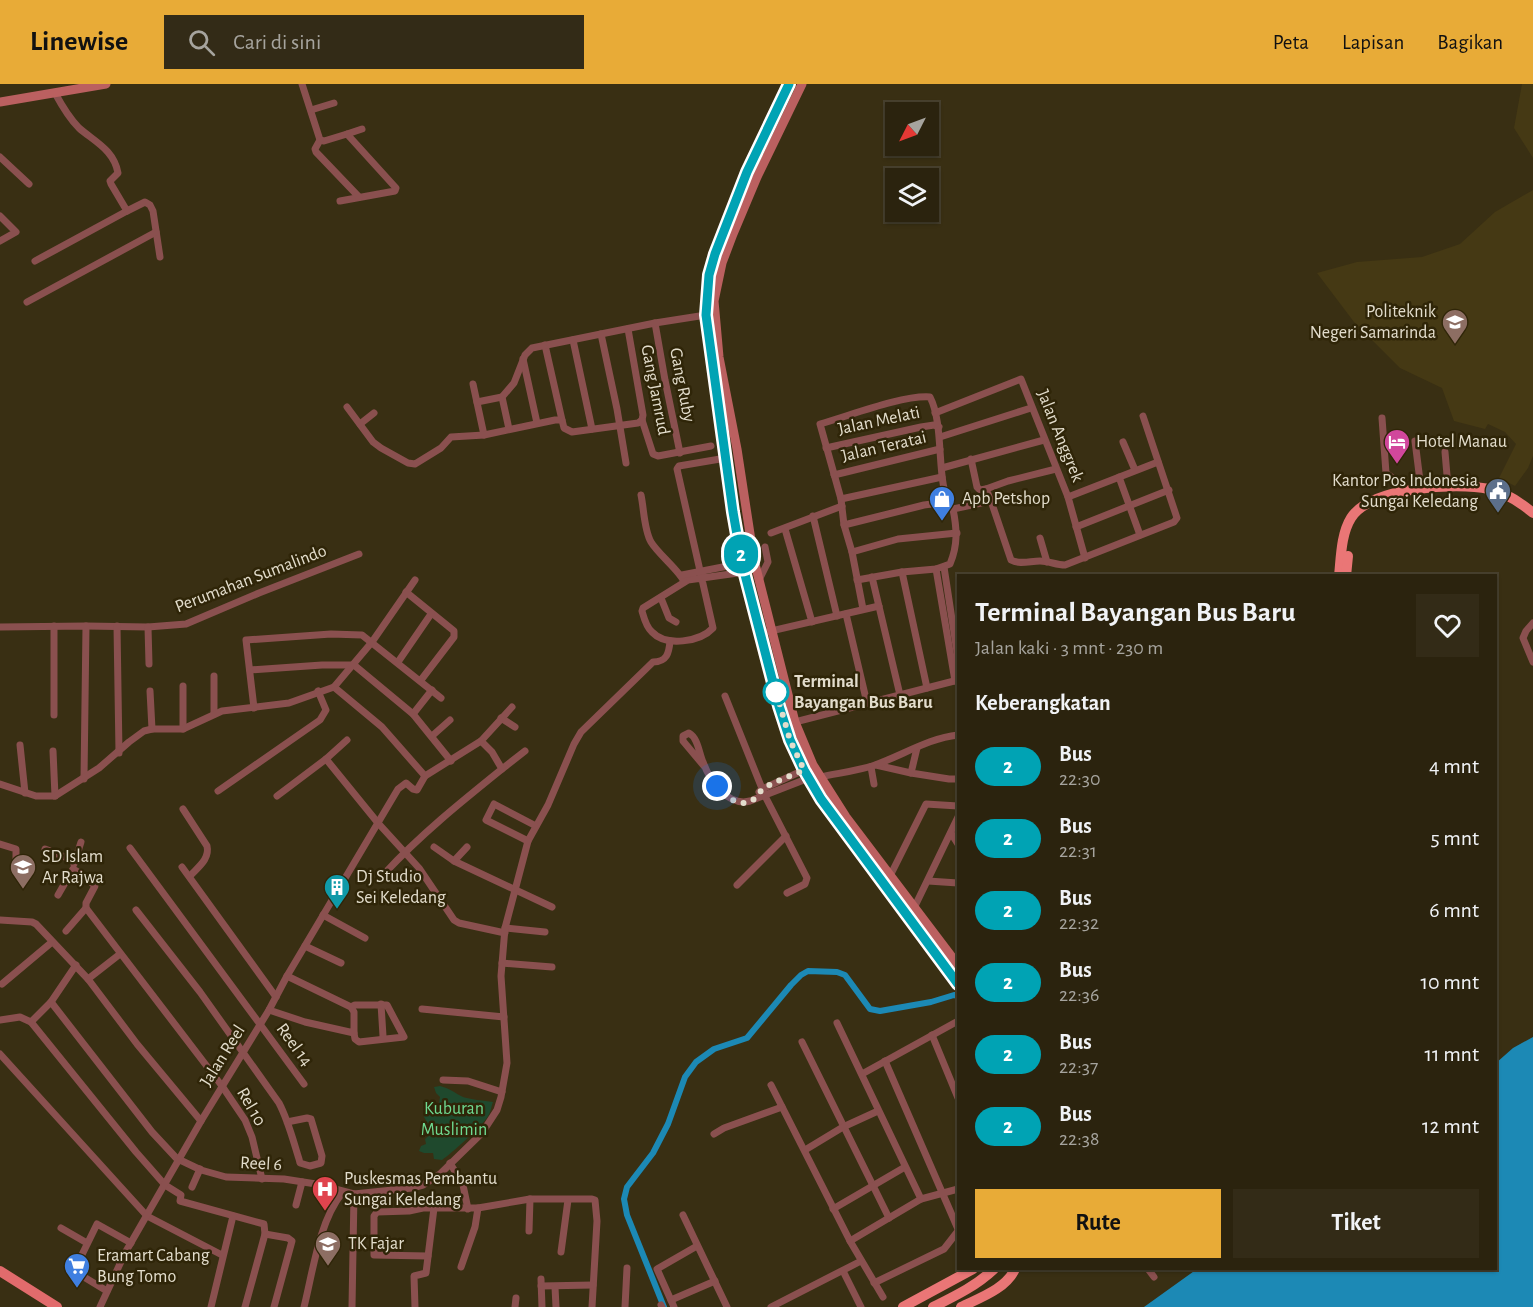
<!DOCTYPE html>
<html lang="id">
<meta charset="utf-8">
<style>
body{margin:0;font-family:"Alegreya Sans",sans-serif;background:#332b17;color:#f1f3f6;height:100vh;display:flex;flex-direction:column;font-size:22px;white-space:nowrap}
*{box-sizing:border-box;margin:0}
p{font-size:20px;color:#a6a49e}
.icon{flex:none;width:33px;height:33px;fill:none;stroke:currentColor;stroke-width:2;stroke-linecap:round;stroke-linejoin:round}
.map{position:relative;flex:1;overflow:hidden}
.sheet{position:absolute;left:957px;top:490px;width:540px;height:696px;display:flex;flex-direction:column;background:#2b230e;border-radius:0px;box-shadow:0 2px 4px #0004,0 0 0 2px #47402e}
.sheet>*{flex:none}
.badge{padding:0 12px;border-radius:20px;font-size:21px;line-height:39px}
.needle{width:39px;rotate:228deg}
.buttons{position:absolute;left:885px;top:18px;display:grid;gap:12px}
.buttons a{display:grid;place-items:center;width:54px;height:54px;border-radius:0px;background:#2b230e;box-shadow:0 2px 4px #0004,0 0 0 2px #47402e;font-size:30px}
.you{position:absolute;width:30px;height:30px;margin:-15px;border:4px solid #fff;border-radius:50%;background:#1a73e8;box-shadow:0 0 0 9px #1a73e833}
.map>.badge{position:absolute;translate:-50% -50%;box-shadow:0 0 0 3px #fff}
h2{padding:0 18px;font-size:22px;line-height:54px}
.round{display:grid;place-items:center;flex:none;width:63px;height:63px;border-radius:0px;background:#332b17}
.headline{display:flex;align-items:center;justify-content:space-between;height:102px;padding:0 18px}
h1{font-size:28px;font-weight:700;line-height:45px}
.cta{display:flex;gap:12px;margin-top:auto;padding:12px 18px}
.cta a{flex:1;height:69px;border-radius:0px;background:#e8ab37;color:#111;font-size:24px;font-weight:700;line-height:69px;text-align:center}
.cta a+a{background:#332b17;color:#f1f3f6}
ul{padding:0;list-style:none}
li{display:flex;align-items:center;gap:18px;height:72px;padding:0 18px}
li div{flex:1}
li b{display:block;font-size:22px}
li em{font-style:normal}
li .badge{min-width:66px;font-weight:700;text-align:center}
header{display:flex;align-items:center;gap:36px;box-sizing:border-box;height:84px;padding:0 30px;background:#e8ab37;color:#111}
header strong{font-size:28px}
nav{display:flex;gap:33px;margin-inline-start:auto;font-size:21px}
.search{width:420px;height:54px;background:#332b17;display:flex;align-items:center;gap:15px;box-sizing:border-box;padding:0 21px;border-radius:0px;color:#a6a49e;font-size:22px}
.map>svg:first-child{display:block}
.built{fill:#453914}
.green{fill:#1f492d}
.water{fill:#1c89b5}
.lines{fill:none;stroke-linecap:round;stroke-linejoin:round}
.canal{stroke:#1c89b5;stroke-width:6}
.minor{stroke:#8a504f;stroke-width:7}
.secondary{stroke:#bb6060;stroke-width:9}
.primary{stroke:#e16b6c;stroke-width:10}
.trunk{stroke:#ea7676;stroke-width:10}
.line-casing{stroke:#fff;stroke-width:14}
.line{stroke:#00a3b4;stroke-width:9}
.walk{stroke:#e3ddcc;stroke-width:6;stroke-dasharray:0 10.8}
.stop-dot{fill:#fff;stroke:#00a3b4;stroke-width:3}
.labels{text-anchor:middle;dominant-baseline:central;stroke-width:5;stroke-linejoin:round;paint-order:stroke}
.poi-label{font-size:18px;fill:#e3ddcc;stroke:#2f2508;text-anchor:start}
.street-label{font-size:18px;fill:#e3ddcc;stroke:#2f2508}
.stop-label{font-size:18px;font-weight:bold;fill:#e3ddcc;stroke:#2f2508;text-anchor:start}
.park-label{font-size:18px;fill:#6fda91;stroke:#2f2508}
</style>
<header>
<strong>Linewise</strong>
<div class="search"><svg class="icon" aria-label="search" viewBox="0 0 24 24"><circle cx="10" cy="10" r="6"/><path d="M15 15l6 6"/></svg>Cari di sini</div>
<nav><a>Peta</a><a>Lapisan</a><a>Bagikan</a></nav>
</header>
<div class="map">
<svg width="1533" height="1223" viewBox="0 0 1533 1223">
<rect width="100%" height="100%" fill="#392f13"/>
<g class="built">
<path d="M1522,0H1533V74L1514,44Z"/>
<path d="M1533,106V372L1528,384L1515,402L1499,394L1516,360L1505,348L1488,340L1485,345L1454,337L1442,304L1400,284L1354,238L1317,189L1357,178L1422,173L1460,160L1495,128Z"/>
</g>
<path class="green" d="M440,1002C449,1004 455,1009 463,1013C469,1015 485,1017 493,1018C491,1023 491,1028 488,1032C483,1041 451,1070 442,1076L434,1075L433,1069H424L419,1067L421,1062L426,1060L425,1055L433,1048L424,1033L425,1030L439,1019L440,1013L436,1009L434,1003Z"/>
<path class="water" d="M1533,953V1223H1144L1197,1185H1496V979L1513,964Z"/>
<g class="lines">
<path class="canal" d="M664,1223L627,1131L624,1115L627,1103L653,1069L668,1040L685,993L696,978L714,965L747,954L791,901L801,891L808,887L837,888L845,891L870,925L880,927L931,918L954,911L958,912"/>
<g class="minor">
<path d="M302,0L320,56L324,57L347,50L396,104L395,107L340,117"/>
<path d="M55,9C62,22 69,34 79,44C95,58 114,66 118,89L110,97L111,100L127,127L145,118L150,121L153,127L160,173"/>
<path d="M311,26L334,19"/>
<path d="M347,50L362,45"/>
<path d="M320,56L315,65L316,68L359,113"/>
<path d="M0,73L29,100"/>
<path d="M0,132L16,148L0,157"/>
<path d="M35,177L127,127"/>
<path d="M27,218L156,148"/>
<path d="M655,239L665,296L680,369"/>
<path d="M628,245L643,331L642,336L653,370L658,372L711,362"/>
<path d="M601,250L617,325L626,379"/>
<path d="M573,256L592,345"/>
<path d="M545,261L562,336"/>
<path d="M523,275L537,339"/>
<path d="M473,300L484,351"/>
<path d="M477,318L502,313"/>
<path d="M347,323L373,358L381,364L408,379L415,380L441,364L451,353L484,351L555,336H562L564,344L572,348L638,339L642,336"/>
<path d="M935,329L1021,295L1068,413L1085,474"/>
<path d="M1382,334L1386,389L1397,397L1398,408"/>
<path d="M360,340L374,329"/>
<path d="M509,345L502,313L514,299L525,271L532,264L655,239L706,231"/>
<path d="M940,353L1031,324"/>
<path d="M1415,357L1421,405"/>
<path d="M1123,358L1135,386"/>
<path d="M826,364L921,343L934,341L939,343"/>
<path d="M1445,368L1448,403"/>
<path d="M726,374L679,382L677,385L713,544C700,558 666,563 652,548C646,543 644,534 642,527L643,524L688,496L745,488"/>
<path d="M971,375L977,403L980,406L986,405"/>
<path d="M942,384L1044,356"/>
<path d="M834,391L940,365"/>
<path d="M1119,393L1140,451"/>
<path d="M641,411C644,425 644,446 651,458C658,470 681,488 684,498"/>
<path d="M1068,413L1158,378"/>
<path d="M841,415L942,393"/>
<path d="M991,417L1011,476C1020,481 1030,477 1040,477C1049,477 1056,481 1065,481L1174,438L1177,434L1143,332"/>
<path d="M947,418L924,421L844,441L841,415L820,340C849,332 902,311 930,313C946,344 934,403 953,425"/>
<path d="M953,425L991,417L986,405L1008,397L1056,385"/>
<path d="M813,432L837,532"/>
<path d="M844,441L852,468L863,525"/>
<path d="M1076,443L1169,406"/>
<path d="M785,445L812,538"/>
<path d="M771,449L842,422"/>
<path d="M1040,454L1047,478"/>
<path d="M852,468L898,455L957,449"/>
<path d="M944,483L957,568L958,588"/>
<path d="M936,485L955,597"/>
<path d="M902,488L927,604"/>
<path d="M682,491L743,479"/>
<path d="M872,493L900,611"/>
<path d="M759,496L768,478L765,463"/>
<path d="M857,496L902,488L936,485L950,480C958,461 957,445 953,425"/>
<path d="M406,508L454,547V553L421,596"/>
<path d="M661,514L669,534L676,538"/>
<path d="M846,530L867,619"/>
<path d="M1533,539L1526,547L1523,554L1533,578"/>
<path d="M54,542V631"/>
<path d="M86,542L148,543L186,540L259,509L359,470"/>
<path d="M117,542L119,669"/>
<path d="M0,543L86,542L84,695"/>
<path d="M148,543L149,580"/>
<path d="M762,549L879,522"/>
<path d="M398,578L431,530"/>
<path d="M250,586L322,581H354L413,630L451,677"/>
<path d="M214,592V630"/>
<path d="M183,602V645"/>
<path d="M334,603L372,558L415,496"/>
<path d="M150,607L152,645"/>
<path d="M725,612L765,712L807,794L805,800L787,809"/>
<path d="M254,624L246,556L331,550L362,551L441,614"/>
<path d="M413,630L432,606"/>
<path d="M501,634L515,643"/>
<path d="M795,638L958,596"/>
<path d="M432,652L450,636"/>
<path d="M20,661L25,709"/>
<path d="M917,664L911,689L949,695H958"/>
<path d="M53,667L55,712"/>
<path d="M326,675L378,739L419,784L454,836L459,839L505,849"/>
<path d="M876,681L911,689"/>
<path d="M704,682L683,657V652L689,649C698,654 699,669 703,678C710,697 728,723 750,717L809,694"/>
<path d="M871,683L874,700"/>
<path d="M502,685L525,667"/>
<path d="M820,693C838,689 858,687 875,681C903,671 929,654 958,651"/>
<path d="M0,700L36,712H55L99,684L129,658L144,647L152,645H183L222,627L289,619L334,603L382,643L425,692"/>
<path d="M218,707L320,636L326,626L318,607"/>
<path d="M759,708L762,705L804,686"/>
<path d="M277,712L326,675L347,656"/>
<path d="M183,725L207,762C210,775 198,783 190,792"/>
<path d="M951,749L958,760"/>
<path d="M528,757L548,721L574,660L581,648L653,578C667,578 669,569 670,557"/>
<path d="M0,760L16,765V781"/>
<path d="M434,763L454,777L552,823"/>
<path d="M130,764L304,1000"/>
<path d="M45,765L75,777"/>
<path d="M454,777L467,763"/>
<path d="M74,780L81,758"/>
<path d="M182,783L276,913"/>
<path d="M384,790C420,751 461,718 502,685L492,668L481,657L512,623"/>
<path d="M890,792L926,720L958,722"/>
<path d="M928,797L958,799"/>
<path d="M737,801L786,752"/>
<path d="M58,811L73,785L83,791L95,802L86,819V824"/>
<path d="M915,822L958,733"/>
<path d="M136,826L200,908L279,1019C288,1036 293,1056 299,1075L300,1079L310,1082L321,1079L322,1072L311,1035L307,1034L287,1038"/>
<path d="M323,831L365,854"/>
<path d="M0,836L32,838L36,840L88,895L137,960L201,1037"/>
<path d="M505,844L545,848"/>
<path d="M66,847L86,824L222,1002L245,1036L252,1053L262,1095"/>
<path d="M305,862L341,879"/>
<path d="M502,879L552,883"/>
<path d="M88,895L120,870"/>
<path d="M2,900L52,858"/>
<path d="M51,918L152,1048L179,1077"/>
<path d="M381,920L383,952"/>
<path d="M351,923L355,921H387L404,953L359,958L355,955L354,949"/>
<path d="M422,925L504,933"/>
<path d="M269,926L305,938L354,949V928L351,923L287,892"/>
<path d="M0,936L20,933L31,938L136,1068L165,1101L181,1111L180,1117L264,1140L265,1150L245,1223"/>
<path d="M31,938L51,918L76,881"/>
<path d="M837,939L921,1115"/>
<path d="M932,951L958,1014"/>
<path d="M802,958L889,1134"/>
<path d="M0,970L147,1132L222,1171"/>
<path d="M885,977L958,1145"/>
<path d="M862,990L958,937"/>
<path d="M443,996L468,997L502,1008"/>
<path d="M771,1001L850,1157L883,1213"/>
<path d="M714,1050L724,1044L782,1023"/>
<path d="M805,1066L843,1043L878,1027"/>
<path d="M180,1076L201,1086L226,1093L284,1095L316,1100L354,1110L412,1104L423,1101L440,1090L482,1049L497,1026L501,1013L507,979L501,892L505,844L528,757L486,736L494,720L536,742"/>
<path d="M450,1079L463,1101L468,1125"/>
<path d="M192,1103L200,1085"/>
<path d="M296,1121L302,1098"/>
<path d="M833,1125L905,1083"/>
<path d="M683,1131L727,1223"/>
<path d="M61,1144L87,1159"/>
<path d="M529,1147L530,1115"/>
<path d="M265,1150L288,1154L292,1157L274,1223"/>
<path d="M850,1157L921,1115L958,1105"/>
<path d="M561,1168L568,1116"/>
<path d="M428,1172L374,1171V1132L377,1128L409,1127L423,1124H478L530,1115H592L595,1116L597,1137L592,1223"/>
<path d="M461,1183L475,1143L478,1124"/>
<path d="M1148,1185L1154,1193"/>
<path d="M843,1187L861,1223"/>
<path d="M541,1195L542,1223"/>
<path d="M874,1199L944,1165L958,1147"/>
<path d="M541,1202L593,1201"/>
<path d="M555,1203L556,1223"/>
<path d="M107,1207L74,1187L97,1140L131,1159"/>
<path d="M671,1216L715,1197"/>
<path d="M661,1221L662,1223"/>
<path d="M100,1223L125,1169L201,1037L269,926L287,892L398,705L406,699L413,705L417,706L425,692L481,657"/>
<path d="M211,1223L233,1132"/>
<path d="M304,1223C313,1187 319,1138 342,1109"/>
<path d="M352,1223L354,1110"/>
<path d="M415,1223L414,1192L426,1189L434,1124"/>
<path d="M515,1223L516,1214"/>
<path d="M625,1223L627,1184"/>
<path d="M674,1223L657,1185L697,1162"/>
<path d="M771,1223L861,1177"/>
</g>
<g class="secondary">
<path d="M789,0L747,88L715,170L709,191L706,231L733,428L743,479L779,622L790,656L804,686L821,715L958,900"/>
<path d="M802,0L757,93L733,150L722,179L714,217L719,273L737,365L754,476L795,638L813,681L846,733L958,881"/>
<path d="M0,18L106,0"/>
</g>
<path class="primary" d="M0,1187L57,1223"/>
<g class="trunk">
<path d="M1339,492C1341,473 1341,450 1351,434C1370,403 1457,398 1489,405C1505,408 1521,419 1533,429"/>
<path d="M1346,492L1348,472"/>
<path d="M903,1223L973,1185"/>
<path d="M933,1223C955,1212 976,1202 994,1185"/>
<path d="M961,1223C979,1214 1006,1205 1015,1185"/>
</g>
</g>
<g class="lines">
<g class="line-casing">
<path id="line" d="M789,0L747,88L715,170L709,191L706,231L733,428L742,479L779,622L790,656L804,686L821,715L958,900"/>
</g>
<use href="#line" class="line"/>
<path class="walk" d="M717,702C726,712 740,726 754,715C758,711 760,707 764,704C776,697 791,692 804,686L790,656L775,604L776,608"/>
</g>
<defs>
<g id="university-pin" transform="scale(1.35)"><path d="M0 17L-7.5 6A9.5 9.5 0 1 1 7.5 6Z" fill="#8d6e63" stroke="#2f2508"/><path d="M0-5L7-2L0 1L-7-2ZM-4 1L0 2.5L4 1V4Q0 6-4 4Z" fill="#fff"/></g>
<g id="hotel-pin" transform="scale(1.35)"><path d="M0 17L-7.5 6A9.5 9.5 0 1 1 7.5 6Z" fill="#d1479c" stroke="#2f2508"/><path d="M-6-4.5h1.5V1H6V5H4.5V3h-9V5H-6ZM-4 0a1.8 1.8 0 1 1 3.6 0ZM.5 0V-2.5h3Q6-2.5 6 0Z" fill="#fff"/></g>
<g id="civic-pin" transform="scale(1.35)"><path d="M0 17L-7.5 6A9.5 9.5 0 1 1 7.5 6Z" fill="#5c6f8a" stroke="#2f2508"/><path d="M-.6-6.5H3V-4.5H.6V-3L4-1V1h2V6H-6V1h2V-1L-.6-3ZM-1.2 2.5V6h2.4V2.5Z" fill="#fff"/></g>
<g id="shop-pin" transform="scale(1.35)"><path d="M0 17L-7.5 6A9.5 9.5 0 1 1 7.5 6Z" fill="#3f7fe0" stroke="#2f2508"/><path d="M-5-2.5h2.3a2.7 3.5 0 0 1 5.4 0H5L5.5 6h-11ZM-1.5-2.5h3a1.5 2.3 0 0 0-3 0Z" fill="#fff"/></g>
<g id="school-pin" transform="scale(1.35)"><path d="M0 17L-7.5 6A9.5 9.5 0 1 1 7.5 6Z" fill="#8d6e63" stroke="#2f2508"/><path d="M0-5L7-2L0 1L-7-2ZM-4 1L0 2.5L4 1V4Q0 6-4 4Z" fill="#fff"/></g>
<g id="building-pin" transform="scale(1.35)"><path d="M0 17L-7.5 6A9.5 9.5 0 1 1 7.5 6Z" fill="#0f9aa8" stroke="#2f2508"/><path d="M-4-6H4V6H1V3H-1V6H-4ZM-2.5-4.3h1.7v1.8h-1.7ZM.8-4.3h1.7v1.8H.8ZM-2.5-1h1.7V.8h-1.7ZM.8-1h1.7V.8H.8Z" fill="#fff"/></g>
<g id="hospital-pin" transform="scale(1.35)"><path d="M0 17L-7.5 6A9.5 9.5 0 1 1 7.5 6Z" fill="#e0444e" stroke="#2f2508"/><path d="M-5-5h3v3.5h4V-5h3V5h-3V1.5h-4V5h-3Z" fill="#fff"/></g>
<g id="supermarket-pin" transform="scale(1.35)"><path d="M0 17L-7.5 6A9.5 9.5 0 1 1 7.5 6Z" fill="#3f7fe0" stroke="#2f2508"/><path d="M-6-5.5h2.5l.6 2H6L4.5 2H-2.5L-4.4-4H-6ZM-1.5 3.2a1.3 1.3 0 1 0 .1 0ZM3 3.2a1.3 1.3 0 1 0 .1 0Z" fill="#fff"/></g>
</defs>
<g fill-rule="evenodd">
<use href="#university-pin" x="1455" y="238"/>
<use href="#hotel-pin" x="1397" y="358"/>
<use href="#civic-pin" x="1498" y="407"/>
<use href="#shop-pin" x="942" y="415"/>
<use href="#school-pin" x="23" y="783"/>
<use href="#building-pin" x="337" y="803"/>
<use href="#hospital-pin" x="325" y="1105"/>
<use href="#school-pin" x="328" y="1160"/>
<use href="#supermarket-pin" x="77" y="1182"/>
</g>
<circle class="stop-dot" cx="776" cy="608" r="12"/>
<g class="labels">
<g class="poi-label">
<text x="1436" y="228" text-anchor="end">Politeknik<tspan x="1436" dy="21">Negeri Samarinda</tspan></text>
<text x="1416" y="358">Hotel Manau</text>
<text x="1478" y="397" text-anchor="end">Kantor Pos Indonesia<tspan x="1478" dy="21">Sungai Keledang</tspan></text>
<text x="962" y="415">Apb Petshop</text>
<text x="42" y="773">SD Islam<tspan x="42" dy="21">Ar Rajwa</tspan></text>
<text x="356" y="793">Dj Studio<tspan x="356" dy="21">Sei Keledang</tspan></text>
<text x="344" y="1095">Puskesmas Pembantu<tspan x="344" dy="21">Sungai Keledang</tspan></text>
<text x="348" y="1160">TK Fajar</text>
<text x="97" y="1172">Eramart Cabang<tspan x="97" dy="21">Bung Tomo</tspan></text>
</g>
<g class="street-label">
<text transform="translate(682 301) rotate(79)">Gang Ruby</text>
<text transform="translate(655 306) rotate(79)">Gang Jamrud</text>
<text transform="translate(879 337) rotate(-12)">Jalan Melati</text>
<text transform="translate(1060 352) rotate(68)">Jalan Anggrek</text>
<text transform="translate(884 363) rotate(-13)">Jalan Teratai</text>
<text transform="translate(251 495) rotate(-21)">Perumahan Sumalindo</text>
<text transform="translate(294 961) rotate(54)">Reel 14</text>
<text transform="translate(223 972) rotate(-58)">Jalan Reel</text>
<text transform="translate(251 1023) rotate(60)">Rel 10</text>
<text transform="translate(261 1080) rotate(3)">Reel 6</text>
</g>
<g class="stop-label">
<text x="794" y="598">Terminal<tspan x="794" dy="21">Bayangan Bus Baru</tspan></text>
</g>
<g class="park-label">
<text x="454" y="1025">Kuburan<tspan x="454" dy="21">Muslimin</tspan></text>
</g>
</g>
</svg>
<div class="buttons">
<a><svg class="needle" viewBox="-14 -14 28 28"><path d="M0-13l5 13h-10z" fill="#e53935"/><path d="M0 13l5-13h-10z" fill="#a6a49e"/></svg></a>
<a><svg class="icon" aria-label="layers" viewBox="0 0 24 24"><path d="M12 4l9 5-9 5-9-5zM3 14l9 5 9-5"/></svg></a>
</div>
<div class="you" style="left:717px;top:702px"></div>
<b class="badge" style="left:741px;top:470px;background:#00a3b4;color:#fff">2</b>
<section class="sheet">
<div class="headline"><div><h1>Terminal Bayangan Bus Baru</h1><p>Jalan kaki · 3 mnt · 230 m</p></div><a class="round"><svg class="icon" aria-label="heart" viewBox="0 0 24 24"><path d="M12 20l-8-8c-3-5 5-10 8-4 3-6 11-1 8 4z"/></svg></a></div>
<h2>Keberangkatan</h2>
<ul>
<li><span class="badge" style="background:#00a3b4;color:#fff">2</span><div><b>Bus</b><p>22:30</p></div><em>4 mnt</em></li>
<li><span class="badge" style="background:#00a3b4;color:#fff">2</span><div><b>Bus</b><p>22:31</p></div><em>5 mnt</em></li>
<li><span class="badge" style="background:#00a3b4;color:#fff">2</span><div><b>Bus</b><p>22:32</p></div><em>6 mnt</em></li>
<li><span class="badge" style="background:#00a3b4;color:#fff">2</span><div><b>Bus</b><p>22:36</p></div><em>10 mnt</em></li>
<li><span class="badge" style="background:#00a3b4;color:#fff">2</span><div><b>Bus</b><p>22:37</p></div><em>11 mnt</em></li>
<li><span class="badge" style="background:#00a3b4;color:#fff">2</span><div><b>Bus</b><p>22:38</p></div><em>12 mnt</em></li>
</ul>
<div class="cta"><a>Rute</a><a>Tiket</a></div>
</section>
</div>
